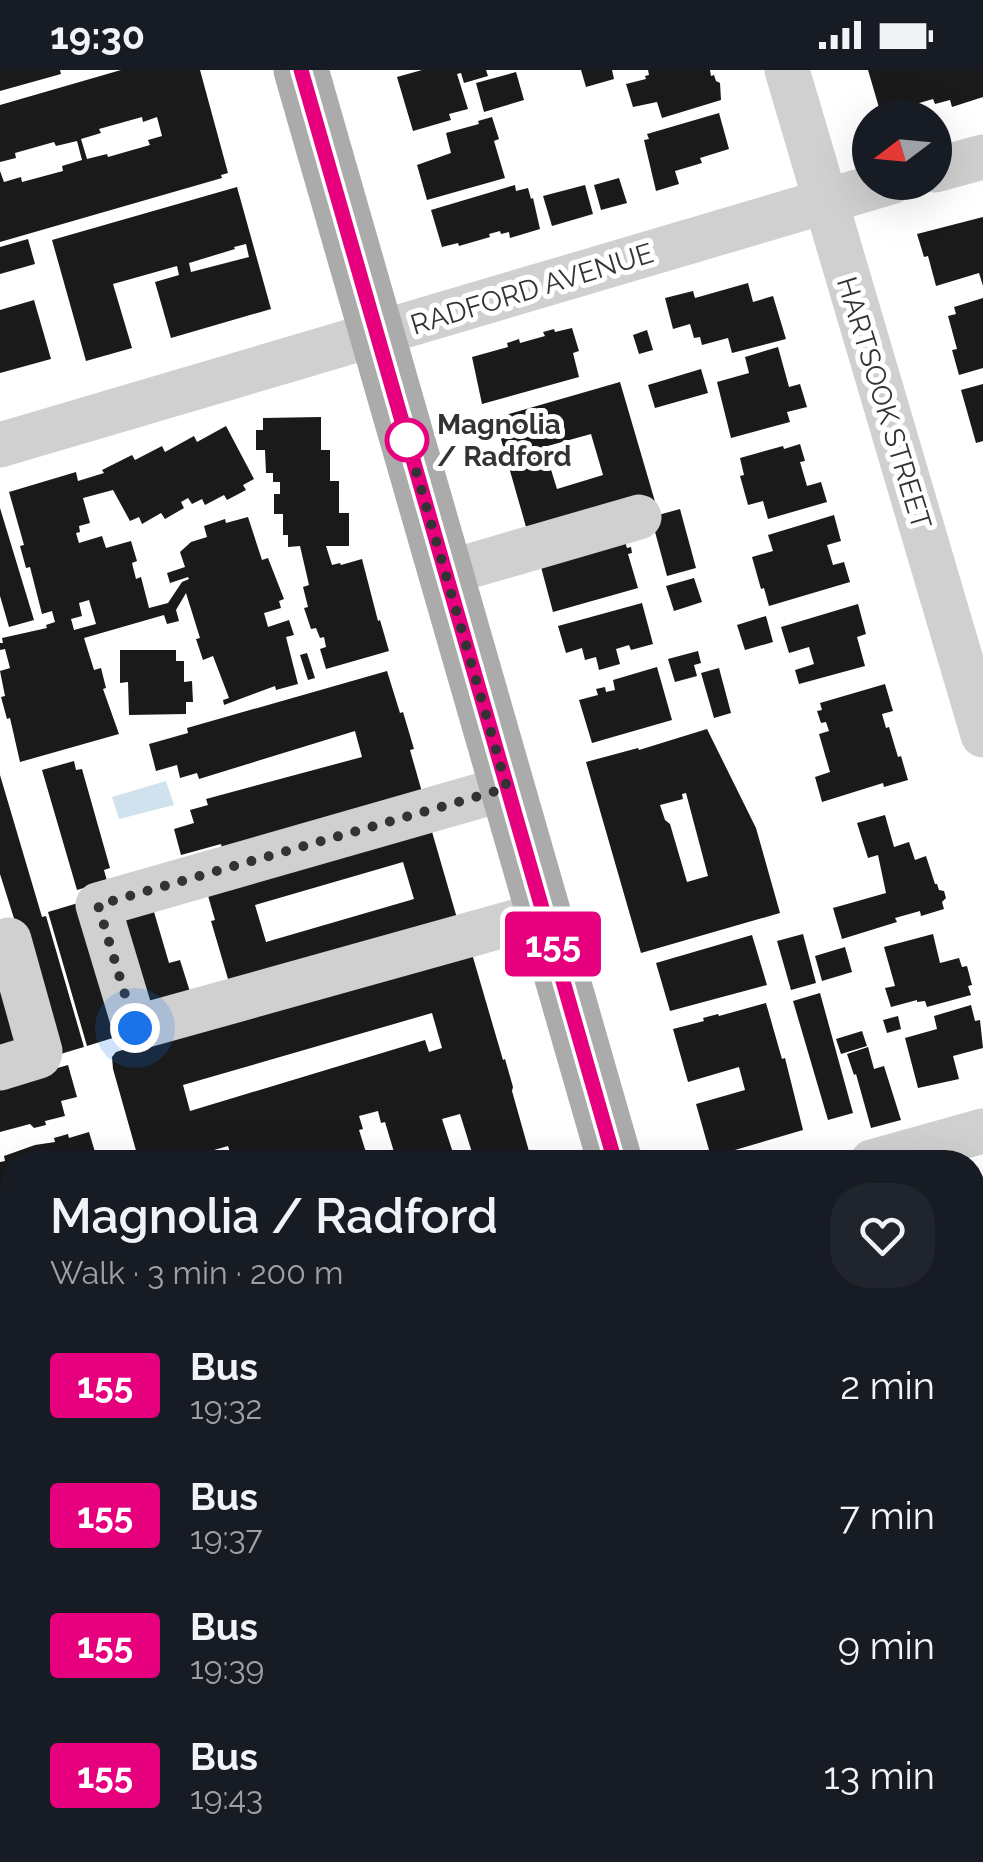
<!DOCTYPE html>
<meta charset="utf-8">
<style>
body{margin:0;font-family:Raleway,sans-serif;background:#20242c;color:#f1f3f6;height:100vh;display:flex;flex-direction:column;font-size:38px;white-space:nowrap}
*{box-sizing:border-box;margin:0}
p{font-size:32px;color:#9ea1a6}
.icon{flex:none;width:55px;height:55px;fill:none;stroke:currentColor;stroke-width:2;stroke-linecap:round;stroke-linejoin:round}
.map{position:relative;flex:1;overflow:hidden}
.details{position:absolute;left:0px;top:1080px;width:985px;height:712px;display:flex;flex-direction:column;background:#171b24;border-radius:40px 40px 0 0;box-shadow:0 10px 40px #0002}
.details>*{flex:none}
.badge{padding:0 20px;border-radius:8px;font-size:35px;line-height:65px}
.needle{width:65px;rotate:254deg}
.tools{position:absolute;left:852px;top:30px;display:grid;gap:20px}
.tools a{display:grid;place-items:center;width:100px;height:100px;border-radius:50%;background:#171b24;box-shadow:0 10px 40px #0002;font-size:50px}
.you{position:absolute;width:50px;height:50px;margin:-25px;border:8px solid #fff;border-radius:50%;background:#1a73e8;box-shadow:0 0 0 15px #1a73e833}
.map>.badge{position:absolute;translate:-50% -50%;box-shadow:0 0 0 5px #fff}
.round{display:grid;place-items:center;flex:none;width:105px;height:105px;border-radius:40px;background:#20242c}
.summary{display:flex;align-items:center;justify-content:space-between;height:170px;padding:0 50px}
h1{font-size:48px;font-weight:600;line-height:75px}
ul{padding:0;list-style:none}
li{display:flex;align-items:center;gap:30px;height:130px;padding:0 50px}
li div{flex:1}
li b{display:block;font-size:38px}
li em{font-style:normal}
li .badge{min-width:110px;font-weight:700;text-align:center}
.status{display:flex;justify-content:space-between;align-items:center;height:70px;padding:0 50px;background:#171b24;direction:ltr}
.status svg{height:28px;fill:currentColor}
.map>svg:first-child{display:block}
.water{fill:#cfe2ee}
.building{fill:#1a1a1a;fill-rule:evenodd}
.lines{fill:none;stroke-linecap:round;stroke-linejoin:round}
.minor{stroke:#d0d0d0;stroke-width:45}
.major{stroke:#ababab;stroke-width:55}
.line-casing{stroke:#fff;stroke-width:22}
.line{stroke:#e6007e;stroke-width:15}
.walk{stroke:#333;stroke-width:10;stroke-dasharray:0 18}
.stop-dot{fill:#fff;stroke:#e6007e;stroke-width:5}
.labels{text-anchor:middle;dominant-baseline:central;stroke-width:10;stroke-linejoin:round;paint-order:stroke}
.street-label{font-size:28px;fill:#333;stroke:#fff}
.stop-label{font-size:28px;font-weight:bold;fill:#333;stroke:#fff;text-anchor:start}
</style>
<div class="status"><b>19:30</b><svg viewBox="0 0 49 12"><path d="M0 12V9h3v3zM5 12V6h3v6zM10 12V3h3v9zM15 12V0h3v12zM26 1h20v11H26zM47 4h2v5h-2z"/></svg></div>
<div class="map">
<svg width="983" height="1792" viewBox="0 0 983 1792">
<rect width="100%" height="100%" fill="#fff"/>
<path class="water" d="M166,711L174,735L119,749L112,727Z"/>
<g class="building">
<path d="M0,0H60L61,4L0,21Z"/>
<path d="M121,0H200L228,103L221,105L222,108L0,172V101L4,112L21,107L22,112L63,101L62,96L82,90L77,71L56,76L54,72L15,83L16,88L0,92V35ZM142,47L143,52L157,47L162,66L148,70L150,75L108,87L107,84L87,89L81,69L101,63L99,59Z"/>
<path d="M422,0H486L488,6L464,13L461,3L457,4L468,39L449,44L451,50L413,61L397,7Z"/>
<path d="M581,0H612L614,9L586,17Z"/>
<path d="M648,0H710L711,6L714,5L716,11L720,13L721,30L662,48L657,32L633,37L626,14L646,9L645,6L649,5Z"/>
<path d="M868,0H983V27L952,37L950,30L935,34L933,29L909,36L911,42L885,48L882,40L880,41Z"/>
<path d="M516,2L524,30L484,42L476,13Z"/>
<path d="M719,43L729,79L700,88L702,93L675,101L679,114L656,121L644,70L649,69L647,64Z"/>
<path d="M492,47L499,69L494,71L505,108L427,130L417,95L451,83L446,63L479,54L478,51Z"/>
<path d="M619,108L627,133L601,140L594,115Z"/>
<path d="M515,115L516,121L528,118L531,129L533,128L540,159L510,168L509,162L501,164L500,161L489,164L490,167L459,176L458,173L442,177L431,140Z"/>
<path d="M585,115L593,144L552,156L543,126Z"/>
<path d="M237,117L271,239L171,268L155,212L179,205L177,196L113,214L132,278L86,291L52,170ZM246,174L249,187L191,202L189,193L235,179L234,177Z"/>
<path d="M983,147V216L979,203L936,216L928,186L924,187L917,164Z"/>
<path d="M28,169L35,194L0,204V177Z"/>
<path d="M748,213L753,232L773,226L786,269L732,283L728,268L702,275L700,267L694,268L690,254L673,259L665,228L693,221L695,228Z"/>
<path d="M983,228V298L959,305L952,280L957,279L948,246L956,244L954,237Z"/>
<path d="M34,230L51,289L0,303V240Z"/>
<path d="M572,258L579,281L573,283L579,307L482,334L472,287L508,277L507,273L519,269L520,273L545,266L543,262L554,259L555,262Z"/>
<path d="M647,260L653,280L639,284L633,265Z"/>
<path d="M778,277L789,317L800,314L807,337L787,342L790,352L731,368L717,312L749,303L745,287Z"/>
<path d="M701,299L708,323L655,338L648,315Z"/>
<path d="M620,312L656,435L530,471L495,348ZM591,364L603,405L557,419L544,377Z"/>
<path d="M983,314V371L976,373L961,320Z"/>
<path d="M321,347V380H330V411H339V443H349V476H326L332,495L340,493L341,495L362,489L378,551L380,550L389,581L326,599L320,579L326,577L324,567L320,568L316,558L311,559L304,538L308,537L303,517L309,515L300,476L288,477V465H283V444H274V424H280V412H273V403H266L265,380H256V360H263V348Z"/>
<path d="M226,356L254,409L243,415L246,420L227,430L224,425L205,435L202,429L192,434L188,428L181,432L184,438L165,449L161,443L142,454L139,447L130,451L113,420L83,428L90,453L79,456L80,462L76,463L79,473L102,466L106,478L131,471L137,491L132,493L136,509L141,507L149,538L168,533L182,512L189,509L188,507L170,513L167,503L185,497L180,482L191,472L207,467L204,456L225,449L226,453L248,447L262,490L268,488L284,529L279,531L281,538L264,543L268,557L289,550L294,565L286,567L298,614L276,620L275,616L224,635L223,630L229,628L213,586L203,590L196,569L200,568L186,523L176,540L179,551L167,554L164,545L84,568L94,600L101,598L106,618L103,619L119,664L20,692L10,648L7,649L1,627L5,626L0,601L10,598L5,579L0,580V573H3L2,568L47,558L46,555L55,552L52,541L42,544L30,497L26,498L20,476L24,475L9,422L76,402L78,411L104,403L102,400L132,385L135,390L162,376L165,382L194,366L197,372ZM89,530L96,554L74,560L71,549L82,546L79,533Z"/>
<path d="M800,374L805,391L800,392L807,416L821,412L827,432L768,449L763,431L748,435L740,406L744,405L740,388L783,376L784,379Z"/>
<path d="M0,438L34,550L9,557L0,526Z"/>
<path d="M680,439L696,498L667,506L651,447Z"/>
<path d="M834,445L841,471L827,475L833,495L844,492L850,512L769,536L764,518L761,519L752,487L773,481L768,465Z"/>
<path d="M623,465L627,478L631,477L632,483L628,484L638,518L553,542L541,497Z"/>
<path d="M694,508L702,532L674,541L666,516Z"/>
<path d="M642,533L653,574L631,580L629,575L616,579L620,594L599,600L596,587L585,590L582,578L566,583L558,556Z"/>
<path d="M858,534L866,564L857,567L865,596L799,614L795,600L814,594L809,577L789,583L781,557Z"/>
<path d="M766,546L773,572L745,580L737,555Z"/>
<path d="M120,580H176V591H184V612L192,611L193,632H186V644L129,645L128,612L120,613Z"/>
<path d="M698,581L701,593L694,595L697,606L675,612L668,589Z"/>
<path d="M307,583L315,608L308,610L300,585Z"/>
<path d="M657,597L672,650L592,673L579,630L598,625L596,619L605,617L606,622L615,620L613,610Z"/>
<path d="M719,598L731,643L714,648L701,603Z"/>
<path d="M387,601L400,643L403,642L414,679L410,680L422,722L222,779L221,774L181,785L174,759L194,753L190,740L208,735L206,729L362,687L355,661L199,709L197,703L180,708L177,695L156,701L149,674L188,663L187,658Z"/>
<path d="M885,614L893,641L882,644L886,658L889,657L898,687L901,686L908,710L884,717L883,713L822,732L815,707L830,702L819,664L829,661L826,652L821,653L817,641L822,640L820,633Z"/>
<path d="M707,659L756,758L780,843L641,883L586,692L638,678L639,680ZM686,723L708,806L687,812L670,754L665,750L660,735L683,729L682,724Z"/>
<path d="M74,691L76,700L82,699L110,798L104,800L107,811L77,820L42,700Z"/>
<path d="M0,705L42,847L46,846L84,977L57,985L0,804Z"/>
<path d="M426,741L461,862L233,926L211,851L215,850L202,805ZM403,792L414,829L266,872L255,835Z"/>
<path d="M885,745L894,777L909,772L915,790L926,786L935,814H937L939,820L944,821L946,828L942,832L944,839L921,846L920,841L895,848L897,852L842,869L833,838L886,823L878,785L868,788L857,753Z"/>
<path d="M78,833L116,967L87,976L48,842Z"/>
<path d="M152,835L169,893L180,890L191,925L149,936L123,843Z"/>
<path d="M803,864L816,913L791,920L777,871Z"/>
<path d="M933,864L940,893L959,888L962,897L967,896L972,915L968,916L971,925L927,937L925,931L917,932V930L891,937L885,918L895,916L884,877Z"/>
<path d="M752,865L767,915L670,941L656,893Z"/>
<path d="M0,874L32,980L0,989Z"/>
<path d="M470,877L503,990L505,989L513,1017L512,1021L532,1092H475L460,1044L442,1049L456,1092H397L385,1052L381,1053L378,1041L359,1046L363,1059L359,1060L369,1092H311L309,1088L295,1092H233L228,1076L172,1092H142V1086L137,1084L113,999L112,987L116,982ZM432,943L442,978L429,982L425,970L190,1041L183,1015Z"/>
<path d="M845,877L852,902L822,911L815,886Z"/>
<path d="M820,923L853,1043L828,1050L793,931Z"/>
<path d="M766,933L782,989L785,988L803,1060L711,1087L696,1034L745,1020L739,997L688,1012L673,959L704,951L703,948L718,944L719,946Z"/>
<path d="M971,935L975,951L980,950L983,978L953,986L959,1009L918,1018L905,968L937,959L934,946Z"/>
<path d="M898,946L901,959L887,963L883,950Z"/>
<path d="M862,961L867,976L841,984L836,969Z"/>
<path d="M868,977L874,999L884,996L901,1050L871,1058L856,1004L854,1005L847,984Z"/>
<path d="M68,995L77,1027L61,1031L65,1046L45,1051L46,1055L34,1058L30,1054L0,1062V1008L18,1009Z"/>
<path d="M89,1062L98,1092H12V1140L0,1143V1092L5,1091L4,1086L35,1075L55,1072L54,1068L68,1064L69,1068Z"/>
<path d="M979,1118L983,1120V1177L978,1178L972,1157V1119Z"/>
<path d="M11,1194L12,1267L9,1268L6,1259L2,1260L0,1253V1203L2,1202L1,1197Z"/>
<path d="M981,1287L983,1320L972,1322V1289Z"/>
<path d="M12,1408V1565L6,1567L0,1544V1411Z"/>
<path d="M983,1414V1456L978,1457L972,1439V1417Z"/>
<path d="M983,1517V1583H982L972,1547V1519Z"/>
<path d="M12,1598V1749L0,1753V1601Z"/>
<path d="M983,1616V1643L978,1645L972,1619Z"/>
<path d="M983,1651V1710L972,1713V1654Z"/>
<path d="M353,1780H488L492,1792H356Z"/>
<path d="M498,1780H563L561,1792H502Z"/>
<path d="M676,1780H758L762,1792H680Z"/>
<path d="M341,1781L344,1792H305V1791Z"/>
</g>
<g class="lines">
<g class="minor">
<path d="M787,0L983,665"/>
<path d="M935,100L983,87"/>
<path d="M0,375L891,112"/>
<path d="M446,503L639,447"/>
<path d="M507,718L98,835L135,958L544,844"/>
<path d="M0,998L39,986L40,981L9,870"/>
<path d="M872,1092L983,1061"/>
<path d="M0,1347L12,1344"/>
<path d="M972,1736L983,1733"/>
<path d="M580,1780L584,1792"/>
<path d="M92,1792L133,1780"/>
<path d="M944,1792L983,1780"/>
</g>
<g class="major">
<path d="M301,0L615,1092"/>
<path d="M813,1780L816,1792"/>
</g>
</g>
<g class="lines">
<g class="line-casing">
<path id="line" d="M301,0L615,1092"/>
</g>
<use href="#line" class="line"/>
<path class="walk" d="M135,958L98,835L507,718L404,359L407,370"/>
</g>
<circle class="stop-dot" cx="407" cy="370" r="20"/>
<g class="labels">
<g class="street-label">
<text transform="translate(532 219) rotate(-17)">RADFORD AVENUE</text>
<text transform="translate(884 333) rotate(73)">HARTSOOK STREET</text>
</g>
<g class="stop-label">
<text x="437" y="354">Magnolia<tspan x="437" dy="32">/ Radford</tspan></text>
</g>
</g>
</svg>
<div class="tools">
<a><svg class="needle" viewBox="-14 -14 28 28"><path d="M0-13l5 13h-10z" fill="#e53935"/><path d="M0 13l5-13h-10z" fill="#9ea1a6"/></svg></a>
</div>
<div class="you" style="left:135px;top:958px"></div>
<b class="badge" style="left:553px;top:874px;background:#e6007e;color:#fff">155</b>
<section class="details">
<div class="summary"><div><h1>Magnolia / Radford</h1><p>Walk · 3 min · 200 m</p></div><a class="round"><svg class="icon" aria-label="heart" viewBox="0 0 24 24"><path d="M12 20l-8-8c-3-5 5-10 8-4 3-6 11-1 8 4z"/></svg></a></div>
<ul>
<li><span class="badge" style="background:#e6007e;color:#fff">155</span><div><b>Bus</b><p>19:32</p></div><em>2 min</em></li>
<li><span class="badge" style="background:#e6007e;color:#fff">155</span><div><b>Bus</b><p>19:37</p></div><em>7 min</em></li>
<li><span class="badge" style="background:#e6007e;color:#fff">155</span><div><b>Bus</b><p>19:39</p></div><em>9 min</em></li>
<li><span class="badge" style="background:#e6007e;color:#fff">155</span><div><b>Bus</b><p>19:43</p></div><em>13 min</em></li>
</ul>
</section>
</div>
